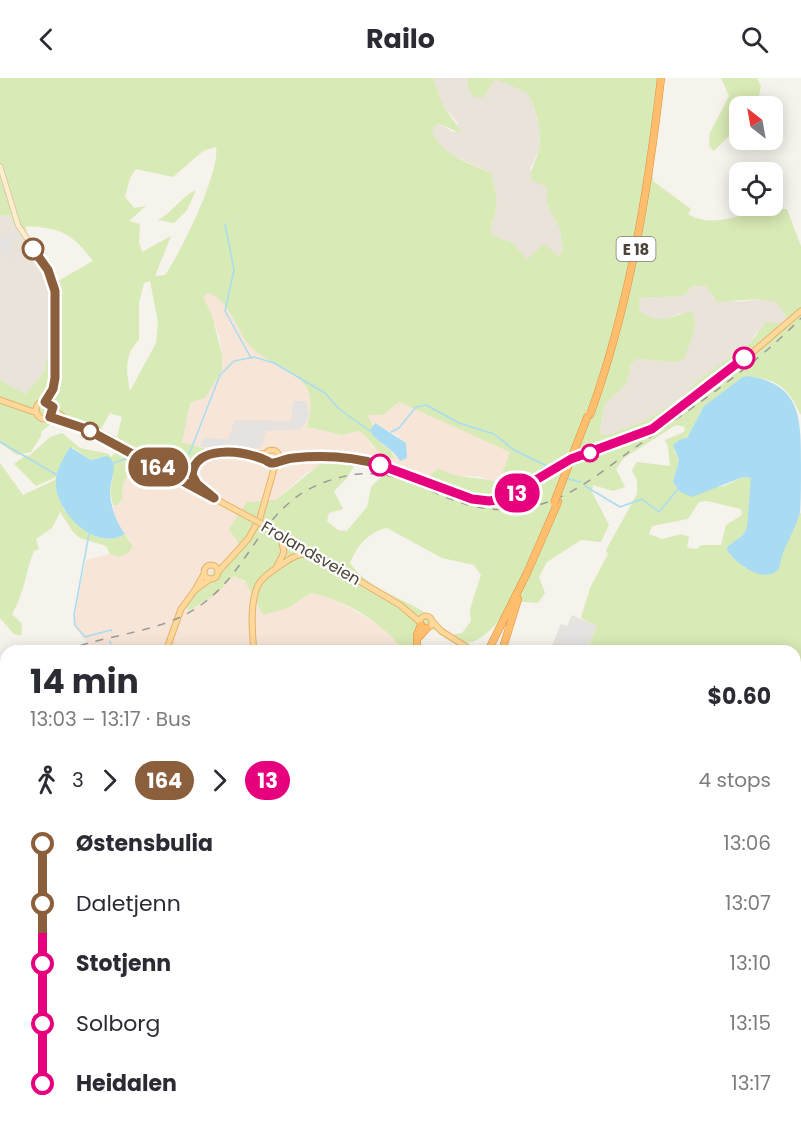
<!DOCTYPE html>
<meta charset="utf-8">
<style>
body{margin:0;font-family:Poppins,sans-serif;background:#f7f7f7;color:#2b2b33;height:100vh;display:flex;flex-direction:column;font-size:22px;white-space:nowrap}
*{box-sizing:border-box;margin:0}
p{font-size:20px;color:#7c7c81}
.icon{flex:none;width:33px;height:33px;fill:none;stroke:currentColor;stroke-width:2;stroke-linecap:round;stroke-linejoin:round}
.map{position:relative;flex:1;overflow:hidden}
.panel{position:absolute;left:0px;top:567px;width:801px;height:480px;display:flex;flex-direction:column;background:#fff;border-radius:18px 18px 0 0;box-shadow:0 3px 15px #0003}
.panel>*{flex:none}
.badge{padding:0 12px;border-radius:20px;font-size:21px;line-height:39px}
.needle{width:39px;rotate:329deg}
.buttons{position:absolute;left:729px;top:18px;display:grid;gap:12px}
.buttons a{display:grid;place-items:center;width:54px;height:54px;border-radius:12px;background:#fff;box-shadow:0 3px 15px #0003;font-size:30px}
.map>.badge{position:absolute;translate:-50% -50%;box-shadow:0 0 0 3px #fff}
.legs{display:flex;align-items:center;gap:9px;height:66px;padding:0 30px;font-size:20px}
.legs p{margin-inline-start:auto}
.overview{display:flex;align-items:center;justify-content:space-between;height:102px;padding:0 30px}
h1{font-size:33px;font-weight:700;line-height:45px}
ul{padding:0 30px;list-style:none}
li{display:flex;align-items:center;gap:21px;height:60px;font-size:22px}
li i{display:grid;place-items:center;width:9px;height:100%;margin:0 8px;background:currentColor}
li i::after{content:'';width:15px;height:15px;margin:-8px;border:4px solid;border-radius:50%;background:#fff}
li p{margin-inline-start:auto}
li:first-child i{background:linear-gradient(#0000 50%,currentColor 0)}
li:last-child i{background:linear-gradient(currentColor 50%,#0000 0)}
header{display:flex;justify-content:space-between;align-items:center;height:78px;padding:0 30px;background:#fff;font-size:27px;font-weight:700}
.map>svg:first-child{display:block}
</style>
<header><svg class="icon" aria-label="back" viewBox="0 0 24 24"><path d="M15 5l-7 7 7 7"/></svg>Railo<svg class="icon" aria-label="search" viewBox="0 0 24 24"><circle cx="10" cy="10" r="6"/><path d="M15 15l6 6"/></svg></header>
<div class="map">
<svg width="801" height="1047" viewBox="0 0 801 1047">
<rect width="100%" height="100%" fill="#f6f2ec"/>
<path fill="#eae3da" d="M433,0h34l1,11 16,8 11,-18 34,14 11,36 -1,21 -9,19 17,18v17l13,25 3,22 -3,5 -33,3 -15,-17 -20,-5 -2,-8 6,-19 -1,-21 -4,-16 -37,-17 -17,-12 -5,-13 5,-8 18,10 3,-10 -14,-16z
M11,137l42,64 1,56 -11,39 -18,20 -25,-14v-164z
M693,208h14l6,11 25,5 21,-3 17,3 12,17 -2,5 -30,9 -6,10 -54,39 -14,15 -35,23 -39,15 -9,-1 6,-30 22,-21 4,-19 6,-5 38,3 6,-49 -19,8 -11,-1 -11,-9 -1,-13 43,-2z"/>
<path fill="#f7e6d8" d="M209,215l11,5 35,52 38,22 12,14 7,14 -5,27 35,8 17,-4 6,4 8,13 21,10v-5l6,8 -1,-25 -25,-12 -9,-9h18l16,-13 112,49 -12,31 -22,-6 -25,1 -14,-9 -8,9 -33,-7 -11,2 -32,-6 -13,-5 -34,11 -31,28 -35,47 -56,55 5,9 25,-16 19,-19 54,32 23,-15 20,4 58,34 15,20h-339l23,-7 -15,-19 13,-65 28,-7 17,-12 -15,-19 -3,-17h5l5,-7 -1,-10 10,-26 45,9 27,-20 1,-3 -23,-5 8,-40 15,-5 8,-17 6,-6 3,-20 -3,-20 -16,-38z
M6,606v148l-6,4v-148z
M267,1041h132l-6,6h-128z
M426,1041h183v6h-183z"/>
<path fill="#d8eab5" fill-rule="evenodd" d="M0,0h433l11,29 19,27 -26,-11 -5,8c9,24 37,32 59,42 3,11 6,22 5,35 -1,11 -8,18 -4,28l20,6 15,17 17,-15 15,12 4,-5 -3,-22 -13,-25v-17l-16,-7c-1,-13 6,-20 8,-31 3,-20 -3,-38 -11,-56l-33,-14 -11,18 -9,1 -7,-9 -1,-11h195l-10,82 1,21 38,28 -3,5c18,11 38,6 58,0l-6,-6 -10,-1 3,-3 21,6 33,-1 14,37v169c-14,-28 -20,-34 -52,-39l-45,30 -17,32 -13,12 5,10 -6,22 7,10 44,-6 19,-9 9,1 -5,49 -4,8 -15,11 2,9 15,13 34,1 2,-18 20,-39v613h-59l-20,-5 -20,5h-93v-6h186v-468h-208l9,-25 -15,-8 9,-30 18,-34 -2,-4 31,-56v-14l-5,-10 5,-8 33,4 -2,-20 -3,-6 19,-8 1,-5 -9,-2 -52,33 -8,11 9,18 -12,4 -20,-6 -1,7 17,33 -8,17 -20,-2 -34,22 -8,15 6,16 -7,10 -25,-2c-8,13 -31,44 -47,41 -12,-3 -24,-9 -36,-13l-10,4 -4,18h-12c-22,-29 -58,-51 -93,-58l-23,15 -25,7 -18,-34 -11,-5 -19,19 -26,16 -4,-9 10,-14 46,-41 -12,-18 18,-27 29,-2 48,-39h17l13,5 -7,12 -13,13 9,18 -14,4 -2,8 11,9 9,1 20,-24 4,-20 15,-15 11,-2 32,7 9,-9c19,12 38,8 61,14l11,-30 -111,-50 -16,13h-17c10,8 6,20 16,29 5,5 10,5 12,14 -17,1 -22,-19 -35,-27l-17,4 -35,-8c3,-14 7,-26 -1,-40 -13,-20 -35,-22 -52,-37 -18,-17 -22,-48 -45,-57l-6,4 9,18 10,40v15l-17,28 -15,5 -8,40c9,0 16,5 23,5l-1,3 -27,20c-19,-3 -27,1 -45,-8l-10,25 1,10 -5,7h-5l-3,-14 3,-15 -12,-19 -10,3 -19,-13 -9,62c20,17 34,40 62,25l8,13 -5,6 -10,4 -8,-3 -4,-8 -26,-8 -7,-6 -13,-20 -8,16 -16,11 3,10 -5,2c-9,22 -9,41 -22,63l10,10 -1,12 -7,-2 -14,-16v-155l23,32 32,-15 1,-3 -20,9 -22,-22 12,-9 3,1 21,-19 12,-4 18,15 29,6 2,3 4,-4c-17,-15 -39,-29 -61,-32l-13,11v4l-10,16 -14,3 -17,-12v-63l25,14 18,-20 11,-39 -2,-56 -39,-56 -2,-8 -11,1zM216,69c5,23 -35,106 -51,128l-10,1 16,-40 -29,16 -3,-10 1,-18 -11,-3 17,-15 -12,2 -9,-11 5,-19 6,-9 37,8 30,-26zM26,148c35,2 46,7 67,35l-35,20 -31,-45zM150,203l8,41 -2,21 -26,48c-4,-19 -6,-37 9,-51v-37l5,-20zM693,208h13l11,16 42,-3 17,3 12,17 -2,5 -20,-2 -16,21 -54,39 -14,15 -35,23 -39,15 -9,-1 6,-30 22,-21 4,-19 6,-5 38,3 9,-3c5,-15 15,-32 9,-47 -23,2 -31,16 -53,-1l-1,-13 43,-2zM110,335l12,4 -5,20 -16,-8zM707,423l34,8 1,6 -16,10 -5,20h-20l-4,4 -10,-1 2,-11 -7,-3 -20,5 -13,-5 3,-8 36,-7 11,-17zM387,450l55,30 32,7 7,10 -11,34 1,12 -9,12 -10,2c-11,-9 -20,-18 -33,-26 -23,-13 -54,-23 -69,-46 7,-17 18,-31 37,-35z
M721,0h36l4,8 -4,20h-17l-1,20 -25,25 -5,-5 1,-13 19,-37z
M196,112l-9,20 -13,13 -16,-3c15,-8 23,-23 38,-30z
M6,754v249l-6,-3v-242z
M178,1041h89l-2,6h-83z
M399,1041h27v6h-33z"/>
<path fill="#e5e2e0" d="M16,154l3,5 -7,4 1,12 -2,2 5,4 -7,3 -9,-13v-11z
M293,323h14l2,16 -8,12 -35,2 -5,16 -6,2 -55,-2 3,-9 25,1 7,-19 56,1z
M572,537l25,11 -11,25 -36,-1 11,-26 6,2z"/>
<path fill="#a9dcf2" d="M749,298c52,9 52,41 52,90 0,14 0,34 -1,47 -6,20 -18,35 -21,56 -15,16 -43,-5 -52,-19l1,-4 15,-11 4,-8 4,-49 -8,-1 -51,20 -12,-5 -7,-10 6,-22 -6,-15 8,-6 6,-1 17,-32 39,-29z
M375,345l31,20 1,15 -7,3c-7,-13 -22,-17 -30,-30z
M70,369l21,13 16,-4c13,7 3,24 3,36 1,16 6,30 15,42 -29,18 -67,-20 -69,-48 -1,-15 7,-27 14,-39z
M0,1000l6,3v38h172l4,6h-182z"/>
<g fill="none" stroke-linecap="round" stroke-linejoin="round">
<path stroke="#a9dcf2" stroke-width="1.5" d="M225,146l9,46 -9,41 26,47
M391,354l8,-4 17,-21 10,-2 33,18 35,11 20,16 33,16
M0,364l57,33
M114,385l11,-4 23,12
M170,388l10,-2 10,-12 30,-77 14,-14 20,-4 20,6 51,30 14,16 31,22
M568,401l13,3
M585,408l35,21 22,-8 17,13 19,-23
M89,456l-15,81 1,10 10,12 26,-7 1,2
M110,563l1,3
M0,895l6,1"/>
<g stroke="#d6c09b" stroke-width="6">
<path id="secondary" d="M0,88l18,59 30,45 7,21 1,71 -4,43
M45,324l8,-13
M266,1047v-6
M467,1047l8,-6"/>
</g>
<g stroke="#e6b36a" stroke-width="7">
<path id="primary" d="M0,322l37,13
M36 332a9 9 0 1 1 18 0a9 9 0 1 1-18 0Z
M54,332l17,12 178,95
M265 379a7 7 0 1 1 14 0a7 7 0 1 1-14 0Z
M277,383c66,-18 135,14 195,38l17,2 21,-4 61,-38 81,-30 74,-54 75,-64
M195,386l-3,11 9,12
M175,397c11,0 17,-13 27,-18 18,-10 44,-3 64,-3
M273,452l127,75 20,17
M204 494a7 7 0 1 1 14 0a7 7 0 1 1-14 0Z
M277,488l7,-14 -4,-18
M218,494l30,-33 12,-21 16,-56
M204,496l-9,16 15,-11
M420 544a6 6 0 1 1 12 0a6 6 0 1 1-12 0Z
M433,544l8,9 32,20
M166,573l15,-42 14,-19
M254,573c-2,-19 -5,-53 6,-69 6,-8 14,-12 22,-18 10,-6 17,-13 29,-8"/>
</g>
<g stroke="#e0913c" stroke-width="8">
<path id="highway" d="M590,337c39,-108 58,-223 71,-337
M418,560l9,-10
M417,573v-16l4,-10
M488,573l39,-78 31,-71
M502,573l16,-52
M297,1047l1,-6"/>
</g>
<use href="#secondary" stroke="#ffedcd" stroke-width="4.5"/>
<use href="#primary" stroke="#ffd89c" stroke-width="5"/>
<use href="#highway" stroke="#ffbe6e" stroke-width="7"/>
<path stroke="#9a9a9a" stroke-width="1.5" stroke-dasharray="8 8" stroke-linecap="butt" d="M65,573c47,-19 99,-17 140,-49 48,-37 58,-98 120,-120 75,-27 101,20 166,27 21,2 43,-1 62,-9 29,-11 55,-33 80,-51 56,-39 121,-82 168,-131
M0,609l6,-4"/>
<g stroke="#e6b36a" stroke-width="7" stroke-linecap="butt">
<path id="primary-bridge" d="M249,439l24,13"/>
</g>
<g stroke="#e0913c" stroke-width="8" stroke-linecap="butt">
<path id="highway-bridge" d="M554,425l34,-88"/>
</g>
<use href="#primary-bridge" stroke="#ffd89c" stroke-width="5"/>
<use href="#highway-bridge" stroke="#ffbe6e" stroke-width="7"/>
</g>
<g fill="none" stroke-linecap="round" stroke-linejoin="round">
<g stroke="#fff" stroke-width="14">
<path id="line-1" d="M33,171l15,21 7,21v87l-2,11 -8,13 8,5 -3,10 36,12 128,69 -17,-14 -5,-9c3,-31 50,-24 71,-16 1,0 7,4 8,4 5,1 15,-5 22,-5 30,-3 58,-2 87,7"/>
</g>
<g stroke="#fff" stroke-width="14">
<path id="line-2" d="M380,387l92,34 17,2 15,-2 67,-40 81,-30 92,-71"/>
</g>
<use href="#line-1" stroke="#8b5e3c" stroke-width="9"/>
<use href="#line-2" stroke="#e6007e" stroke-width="9"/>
</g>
<g fill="#fff" stroke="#8b5e3c" stroke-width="3">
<circle cx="33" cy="171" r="10"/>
<circle cx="90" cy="353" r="8"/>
</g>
<g fill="#fff" stroke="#e6007e" stroke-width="3">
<circle cx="744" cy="280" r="10"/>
<circle cx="590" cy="375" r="8"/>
<circle cx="380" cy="387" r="10"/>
</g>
<g text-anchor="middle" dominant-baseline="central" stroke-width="4.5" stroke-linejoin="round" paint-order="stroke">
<rect fill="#fff" stroke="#817b74" stroke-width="1.5" x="616.5" y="159" width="39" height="24" rx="4.5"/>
<g font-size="15" font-weight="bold" fill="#4b4239">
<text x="636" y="171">E 18</text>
</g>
<g font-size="16" fill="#4b4239" stroke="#fff">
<text transform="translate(311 475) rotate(30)">Frolandsveien</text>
</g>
</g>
</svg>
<div class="buttons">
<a><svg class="needle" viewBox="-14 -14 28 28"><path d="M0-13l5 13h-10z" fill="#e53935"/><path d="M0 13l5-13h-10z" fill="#7c7c81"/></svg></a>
<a><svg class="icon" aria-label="locate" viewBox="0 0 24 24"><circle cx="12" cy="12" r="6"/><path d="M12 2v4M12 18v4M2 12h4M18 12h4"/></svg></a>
</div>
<b class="badge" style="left:158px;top:389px;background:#8b5e3c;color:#fff">164</b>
<b class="badge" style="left:517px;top:415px;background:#e6007e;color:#fff">13</b>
<section class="panel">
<div class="overview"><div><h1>14 min</h1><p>13:03 – 13:17 · Bus</p></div><b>$0.60</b></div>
<div class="legs"><svg class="icon" aria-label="walk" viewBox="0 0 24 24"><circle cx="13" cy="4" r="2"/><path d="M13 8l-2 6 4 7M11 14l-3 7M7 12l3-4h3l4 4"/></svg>3<svg class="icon" aria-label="forward" viewBox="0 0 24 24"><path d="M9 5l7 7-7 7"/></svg><b class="badge" style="background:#8b5e3c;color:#fff">164</b><svg class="icon" aria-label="forward" viewBox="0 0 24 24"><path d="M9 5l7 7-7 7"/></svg><b class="badge" style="background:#e6007e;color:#fff">13</b><p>4 stops</p></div>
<ul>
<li><i style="color:#8b5e3c"></i><b>Østensbulia</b><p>13:06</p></li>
<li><i style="color:#8b5e3c"></i><span>Daletjenn</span><p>13:07</p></li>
<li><i style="color:#e6007e"></i><b>Stotjenn</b><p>13:10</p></li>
<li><i style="color:#e6007e"></i><span>Solborg</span><p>13:15</p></li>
<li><i style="color:#e6007e"></i><b>Heidalen</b><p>13:17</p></li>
</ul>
</section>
</div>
